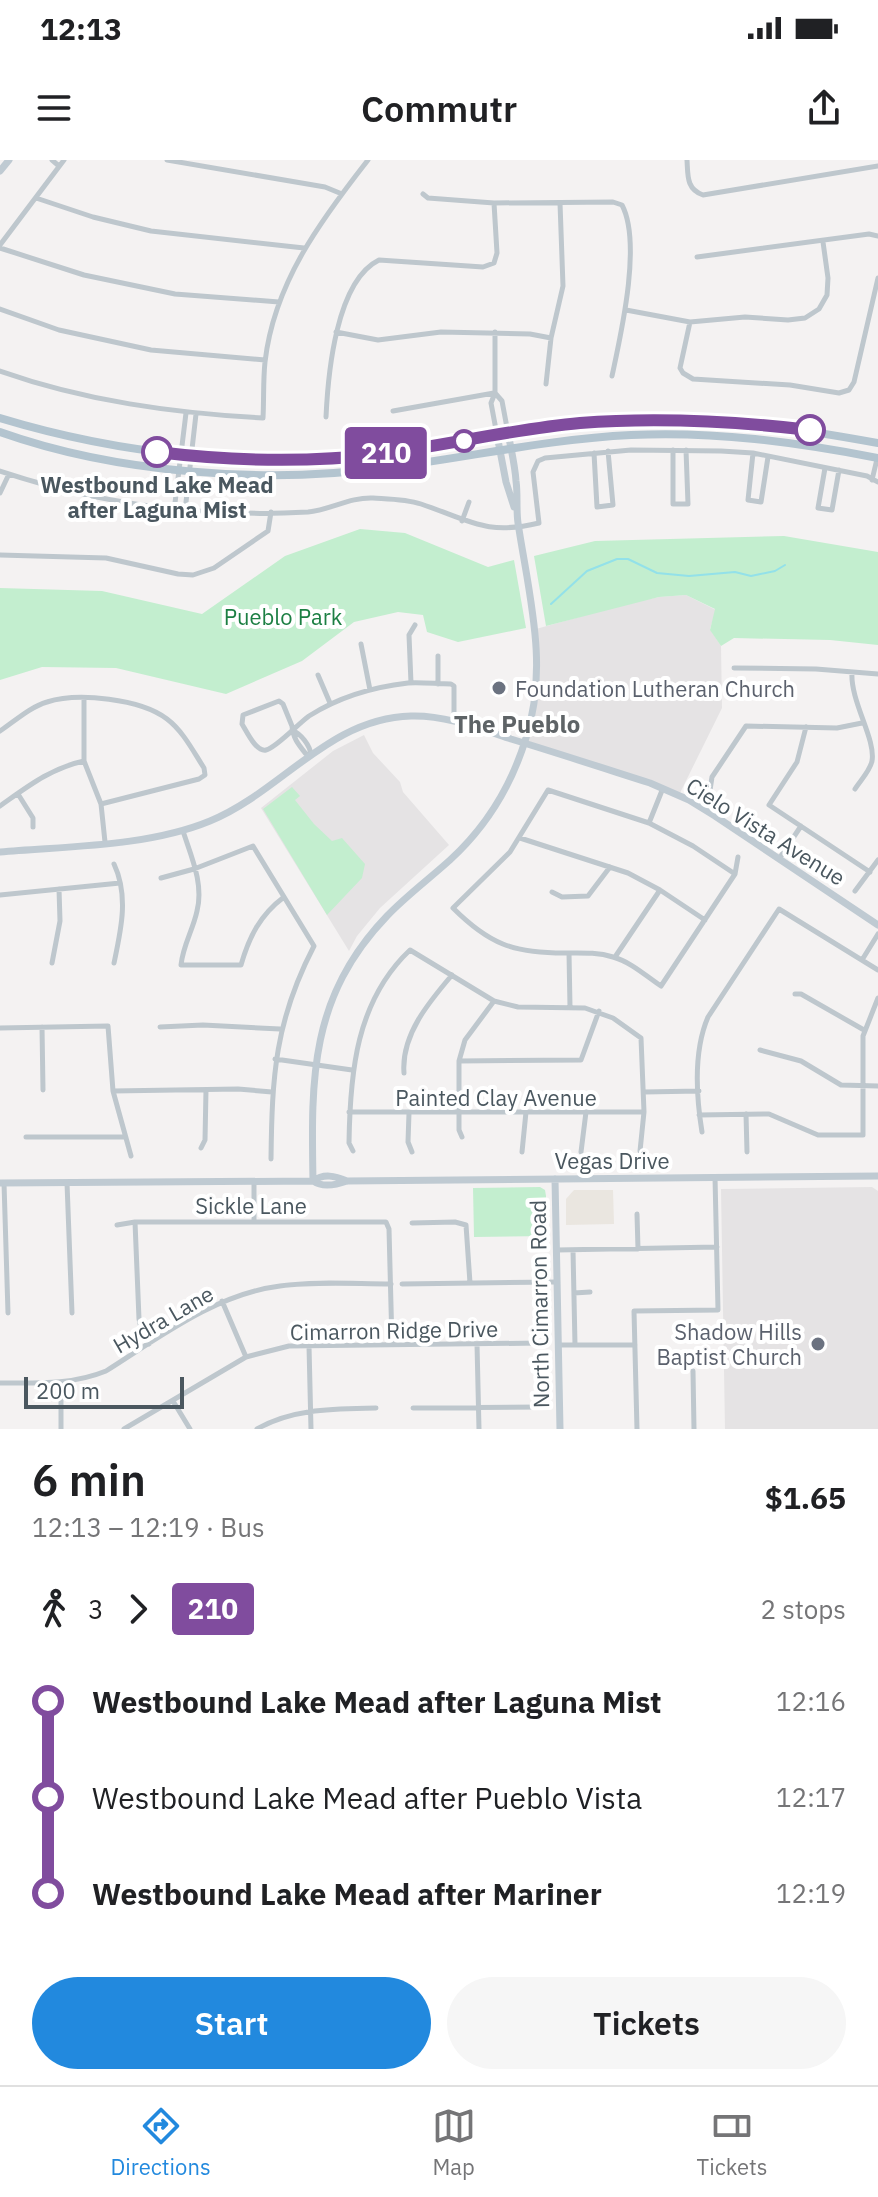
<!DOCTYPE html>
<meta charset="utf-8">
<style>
body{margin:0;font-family:"IBM Plex Sans",sans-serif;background:#f6f6f6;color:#202124;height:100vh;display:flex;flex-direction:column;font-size:30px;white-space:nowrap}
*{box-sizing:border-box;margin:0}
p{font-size:26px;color:#757577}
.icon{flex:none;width:44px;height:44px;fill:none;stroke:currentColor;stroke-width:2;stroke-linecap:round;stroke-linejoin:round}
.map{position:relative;height:1269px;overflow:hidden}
.drawer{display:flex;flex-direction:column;background:#fff;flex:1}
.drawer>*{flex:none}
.badge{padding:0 16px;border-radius:6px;font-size:28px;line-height:52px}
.scale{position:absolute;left:24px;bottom:20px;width:160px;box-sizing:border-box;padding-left:8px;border:4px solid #4a575f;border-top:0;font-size:22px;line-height:28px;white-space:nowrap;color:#4a575f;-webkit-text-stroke:6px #fff;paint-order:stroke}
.map>.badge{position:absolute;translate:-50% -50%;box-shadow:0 0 0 4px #fff}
.legs{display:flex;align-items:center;gap:12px;height:88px;padding:0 32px;font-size:26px}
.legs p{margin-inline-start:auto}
.headline{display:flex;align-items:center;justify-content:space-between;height:136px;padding:0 32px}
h1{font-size:44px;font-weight:600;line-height:60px}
.cta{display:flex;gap:16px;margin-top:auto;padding:16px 32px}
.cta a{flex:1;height:92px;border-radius:48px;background:#2289de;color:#fff;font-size:32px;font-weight:600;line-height:92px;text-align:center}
.cta a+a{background:#f6f6f6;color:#202124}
ul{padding:0 32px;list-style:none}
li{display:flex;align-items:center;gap:28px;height:96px;font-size:30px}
li i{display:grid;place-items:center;width:12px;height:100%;margin:0 10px;background:currentColor}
li i::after{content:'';width:20px;height:20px;margin:-10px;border:6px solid;border-radius:50%;background:#fff}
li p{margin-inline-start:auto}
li:first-child i{background:linear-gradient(#0000 50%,currentColor 0)}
li:last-child i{background:linear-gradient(currentColor 50%,#0000 0)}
.status{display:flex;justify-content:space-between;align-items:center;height:56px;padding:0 40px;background:#fff;direction:ltr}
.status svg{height:22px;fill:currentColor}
header{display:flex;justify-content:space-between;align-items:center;height:104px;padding:0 32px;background:#fff;font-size:36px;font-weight:600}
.menu{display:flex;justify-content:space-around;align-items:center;height:112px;border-top:2px solid #e0e0e0;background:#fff;font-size:22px;color:#757577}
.menu a{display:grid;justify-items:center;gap:4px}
.menu .on{color:#2289de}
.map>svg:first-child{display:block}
</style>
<div class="status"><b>12:13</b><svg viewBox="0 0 49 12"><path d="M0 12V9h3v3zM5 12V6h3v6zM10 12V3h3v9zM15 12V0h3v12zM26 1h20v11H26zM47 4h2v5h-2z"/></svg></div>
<header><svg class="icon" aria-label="menu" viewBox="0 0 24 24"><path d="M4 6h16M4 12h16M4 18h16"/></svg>Commutr<svg class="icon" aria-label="share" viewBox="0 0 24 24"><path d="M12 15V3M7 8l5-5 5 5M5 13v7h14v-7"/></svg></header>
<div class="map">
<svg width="878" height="1269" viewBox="0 0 878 1269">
<rect width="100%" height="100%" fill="#f4f2f2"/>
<path fill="#eae6e0" d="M574,1030h39l1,34 -48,1v-26z"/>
<path fill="#e5e3e4" d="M686,435l30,15 -6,19 11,17 1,62 -43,87 -154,-52 8,-32 3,-82 90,-25 33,-7z
M364,575l9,18 27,29 3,10 46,53 -69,63 -23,28 -8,15 -88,-143 72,-57z
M872,1027l6,4v238h-153l-4,-240z"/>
<path fill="#c3eecf" d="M360,369l45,4 83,34 26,-7 12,68 -68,14 -31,-10 -4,-17 -25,-3 -44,10 -52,39 -76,33 -110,-26 -74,-1 -42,13v-92l102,3 100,23 83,-58z
M784,376l94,16v93l-48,-5 -96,-2 -13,8 -11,-16 5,-21 -29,-14 -27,2 -113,29 -12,-70 61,-15z
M292,627l8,9 -5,4 19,24 18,17 10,-3 23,26 -3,14 -35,37 -64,-106z
M540,1027l5,3 1,6 1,40 -73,1 -1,-49z"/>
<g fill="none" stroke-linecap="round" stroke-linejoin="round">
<path stroke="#93e1e9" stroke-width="2" d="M551,444l36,-33 30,-12h11l29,14 32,3 46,-4 16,4 24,-5 10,-6"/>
<path stroke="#bec7cd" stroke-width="5" d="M52,0l7,6
M167,0l158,27 17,7
M687,0c1,15 -1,29 16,35l175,-29
M423,34l5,4 66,5 119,-1 9,3c20,38 -1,129 -10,171
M36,38l57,19 58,14 153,17
M0,85l64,-85
M0,88l84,27 91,19 104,8
M697,97l172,-23 9,2
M0,149l59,21 92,20 114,10
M626,150l64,12 55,-5 43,3 17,-2 14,-9 8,-14 1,-17 -5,-36
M690,162l-10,46 3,5 10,6 97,6 49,8 10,-3 5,-8 24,-104
M336,172l42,8 63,-8 89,2 21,4
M495,172v61l-4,10 6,32
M0,211c85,30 173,42 263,47 1,-18 0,-37 2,-56 9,-79 56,-142 103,-202
M546,224l5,-46 12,-52 -3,-83
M495,233l7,8 6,32
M393,251l101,-18
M326,257c2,-43 10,-136 53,-157l104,7 11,-4 3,-10 -3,-50
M673,290v54h15l-2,-54
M594,293l3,54 16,-2 -5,-54
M753,293l-5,47 13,2 7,-45
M825,308l-7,40 14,2 7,-40
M0,311c99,33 203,47 308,41 22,-2 42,-15 65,-14 16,1 33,1 48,6 48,16 65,32 118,19l-6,-51 5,-11 7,-3 86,-8 90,1 32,2 114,23 11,6
M872,320l5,-21
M0,333l9,-19
M174,351l12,-98
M185,351l11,-97
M462,361l7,-19
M0,395l106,3 72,16 15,1 21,-7 54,-37 3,-19
M361,484l9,46
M734,508l82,1 62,5
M852,512c-2,29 24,67 20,89 -2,10 -12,20 -17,28
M318,515l12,28
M411,523l-2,-48 6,-10
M438,524v-28
M84,539v62l17,43 4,38
M806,567l-9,35 -28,43 101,67
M292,570c9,4 18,15 19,25
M0,571c15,-10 30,-24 47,-29 31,-10 94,-3 120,17 16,12 26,32 37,49l1,7 -6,4 -98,25
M311,595l-5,-1c-8,-10 -13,-16 -14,-28l-9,-22 -4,-3 -36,14 -1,9c5,8 14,28 24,26 10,-2 33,-27 43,-34 30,-19 64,-29 99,-33 14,-1 29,1 43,1l3,2v35
M710,630l2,-13 34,-51 91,2 25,-5
M18,634l15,24v9
M0,646c27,-19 51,-38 84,-45
M649,663l14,-35
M183,671c8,25 21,53 14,80 -4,19 -14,34 -16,54h60c8,-28 19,-50 43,-68
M520,678l108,35 32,17 45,30
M779,699l22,-33
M114,704c15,32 7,66 0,99
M735,714l-42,-28 -44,-23 -101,-33 -38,62 -57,56c36,36 60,45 111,45 17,0 33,-1 49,4 18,5 33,19 48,29l74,-112 3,-17
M161,718l33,-9 59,-23 61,100c-39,75 -42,130 -43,213
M855,731l23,-31
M552,732l10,5 26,-1 22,-29
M0,735l120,-12
M569,793l1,54
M615,797l45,-67
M862,800l16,-26
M52,803l8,-42 -1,-32
M795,834h6l63,36
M42,867l1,63
M160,867l43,-2 77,4
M0,868l108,-2 5,65 18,65
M760,890l41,11 40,24 37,1
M275,899l77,11
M459,901l122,-1 18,-49
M404,913c-3,-38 25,-71 48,-98
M113,931l125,-2 34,3
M644,932l55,-1
M349,952h295
M409,953l-1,29 4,10
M746,954l1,38
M699,955l70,-1 49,21h45v-99l15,-38
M702,972c-6,-37 -9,-80 6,-115l71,-108 99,61
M26,977h98
M462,977l-3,-7v-69l6,-21 29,-39
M201,988l4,-8 1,-50
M353,991l-4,-8c1,-70 7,-142 61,-193l84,51 24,6 67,1 28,10 28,20 3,74 -4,39
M522,992l4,-40
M581,992l5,-40
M254,1021v40
M4,1023l4,130
M67,1023l5,130
M637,1054l1,35
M135,1062l4,97 3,14 7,11
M412,1063l43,-1 11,3 4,58
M117,1065l18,-3h251l3,7 3,115
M557,1090l160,-3
M573,1090l2,95
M402,1124l154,-2
M574,1133l16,-1
M222,1141l24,56
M477,1184l2,85
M559,1185h76
M309,1186l2,83
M693,1211l1,58
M0,1223c37,0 72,2 106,-12 54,-34 110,-77 174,-85 36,-5 75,-2 111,-2
M61,1223v46
M173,1241l17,28
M413,1248l128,-1
M124,1269l122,-72 43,-11 251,-3
M257,1269c36,-21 79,-20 119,-21
M637,1269l-3,-118 84,-1 -3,-133"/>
<path stroke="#bfcad2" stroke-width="7" d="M0,11l9,-11
M497,275l9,47 8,25
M0,692c67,-6 147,-5 210,-31 71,-29 119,-103 201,-105 34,-1 67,12 100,23 46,14 92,29 139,44l39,17 26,16 163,109
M555,1019l5,250
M313,1021c-2,-103 -3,-185 74,-265 19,-20 42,-37 63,-56 36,-33 62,-76 76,-122 23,-72 3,-142 -8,-215 -2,-14 0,-28 -2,-42 -1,-16 -5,-32 -8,-48
M313,1021c11,-8 22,-5 34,0
M0,1023l313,-2c10,7 23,4 34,0l531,-5"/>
<path stroke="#b3c4cf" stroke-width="8" d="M0,258c122,37 252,50 378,36 85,-9 167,-30 253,-34 83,-4 165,8 247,23
M0,272c115,41 264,52 384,36 83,-10 163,-29 247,-33 83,-4 165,7 247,23"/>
</g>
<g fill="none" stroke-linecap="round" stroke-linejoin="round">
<g stroke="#fff" stroke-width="18">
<path id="line-1" d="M157,292c74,9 150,11 224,2 67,-9 132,-25 199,-31 77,-6 153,-2 230,7"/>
</g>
<use href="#line-1" stroke="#804c9e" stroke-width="12"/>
</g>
<g fill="#fff" stroke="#804c9e" stroke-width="4">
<circle cx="810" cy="270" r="14"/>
<circle cx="464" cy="281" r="10"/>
<circle cx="157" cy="292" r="14"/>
</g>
<g fill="#6b7280" stroke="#fff" stroke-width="3">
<circle cx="499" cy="528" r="8"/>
<circle cx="818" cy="1184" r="8"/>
</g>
<g text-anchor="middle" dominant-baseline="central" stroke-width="8" stroke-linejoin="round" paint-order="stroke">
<g font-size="22" font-weight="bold" fill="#4a575f" stroke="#fff">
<text x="157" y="324">Westbound Lake Mead<tspan x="157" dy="25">after Laguna Mist</tspan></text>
</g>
<g font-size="22" fill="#1c7f43" stroke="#fff">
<text x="283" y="456">Pueblo Park</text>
</g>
<g font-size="22" fill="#5b616d" stroke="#fff" text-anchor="start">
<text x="515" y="528">Foundation Lutheran Church</text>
<text x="802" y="1171" text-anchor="end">Shadow Hills<tspan x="802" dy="25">Baptist Church</tspan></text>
</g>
<g font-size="22" fill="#4a575f" stroke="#fff">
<text transform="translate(766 671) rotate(32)">Cielo Vista Avenue</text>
<text x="496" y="937">Painted Clay Avenue</text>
<text x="612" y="1000">Vegas Drive</text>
<text x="251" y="1045">Sickle Lane</text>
<text transform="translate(539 1144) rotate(-91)">North Cimarron Road</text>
<text transform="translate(163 1159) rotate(-30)">Hydra Lane</text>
<text transform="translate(394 1170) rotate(-1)">Cimarron Ridge Drive</text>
</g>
<g font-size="24" font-weight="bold" fill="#5e6366" stroke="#fff">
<text x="517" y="564">The Pueblo</text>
</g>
</g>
</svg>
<div class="scale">200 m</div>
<b class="badge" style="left:386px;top:293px;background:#804c9e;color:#fff">210</b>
</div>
<section class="drawer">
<div class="headline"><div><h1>6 min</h1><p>12:13 – 12:19 · Bus</p></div><b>$1.65</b></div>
<div class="legs"><svg class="icon" aria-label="walk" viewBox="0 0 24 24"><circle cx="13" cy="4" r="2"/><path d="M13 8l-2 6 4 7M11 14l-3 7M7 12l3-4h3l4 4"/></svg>3<svg class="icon" aria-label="forward" viewBox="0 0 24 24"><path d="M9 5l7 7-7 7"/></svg><b class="badge" style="background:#804c9e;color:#fff">210</b><p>2 stops</p></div>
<ul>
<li><i style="color:#804c9e"></i><b>Westbound Lake Mead after Laguna Mist</b><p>12:16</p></li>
<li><i style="color:#804c9e"></i><span>Westbound Lake Mead after Pueblo Vista</span><p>12:17</p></li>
<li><i style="color:#804c9e"></i><b>Westbound Lake Mead after Mariner</b><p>12:19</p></li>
</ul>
<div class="cta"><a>Start</a><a>Tickets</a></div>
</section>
<nav class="menu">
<a class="on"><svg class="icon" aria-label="directions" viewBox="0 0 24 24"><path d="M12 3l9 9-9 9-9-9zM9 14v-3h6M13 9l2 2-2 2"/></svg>Directions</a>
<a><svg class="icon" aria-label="map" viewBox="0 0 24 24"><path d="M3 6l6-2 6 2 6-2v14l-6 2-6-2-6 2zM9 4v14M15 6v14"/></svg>Map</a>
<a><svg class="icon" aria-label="tickets" viewBox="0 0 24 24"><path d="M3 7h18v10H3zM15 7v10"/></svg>Tickets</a>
</nav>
